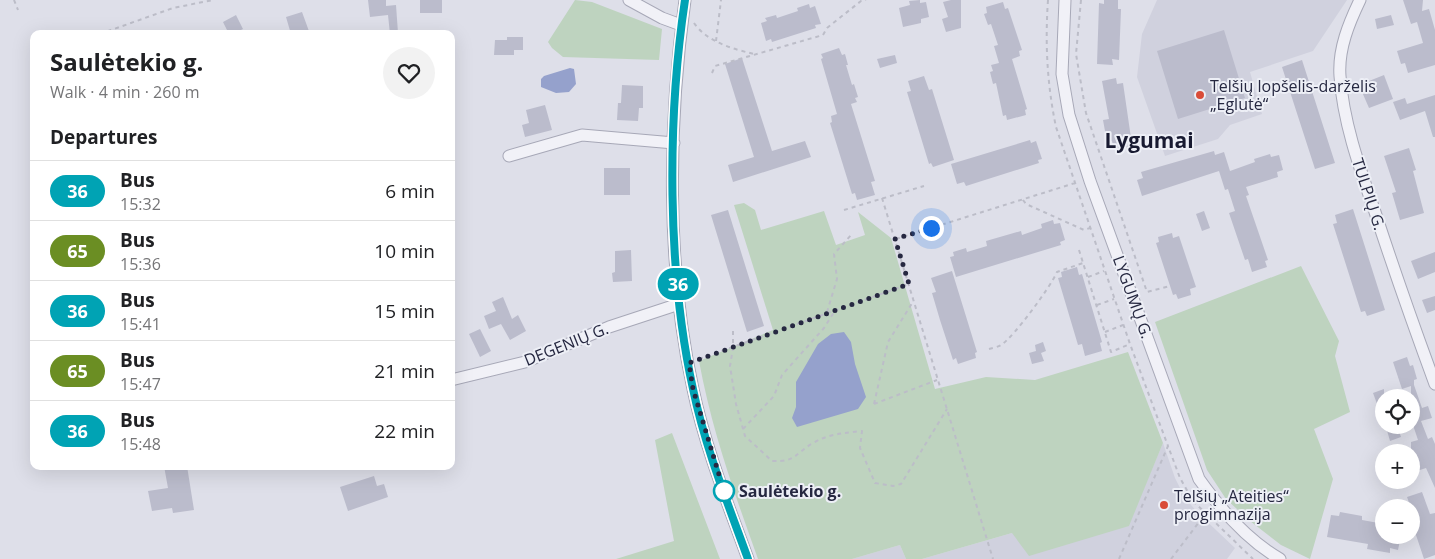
<!DOCTYPE html>
<meta charset="utf-8">
<style>
body{margin:0;font-family:"Open Sans",sans-serif;background:#f2f2f2;color:#202124;height:100vh;display:flex;flex-direction:column;font-size:19px;white-space:nowrap}
*{box-sizing:border-box;margin:0}
p{font-size:16px;color:#757577}
.icon{flex:none;width:28px;height:28px;fill:none;stroke:currentColor;stroke-width:2;stroke-linecap:round;stroke-linejoin:round}
.map{position:relative;flex:1;overflow:hidden}
.details{position:absolute;left:30px;top:30px;width:425px;height:440px;display:flex;flex-direction:column;background:#fff;border-radius:10px;box-shadow:0 5px 20px #0002}
.details>*{flex:none}
.badge{padding:0 10px;border-radius:16px;font-size:18px;line-height:32px}
.tools{position:absolute;left:1375px;top:389px;display:grid;gap:10px}
.tools a{display:grid;place-items:center;width:45px;height:45px;border-radius:50%;background:#fff;box-shadow:0 5px 20px #0002;font-size:25px}
.you{position:absolute;width:25px;height:25px;margin:-12px;border:4px solid #fff;border-radius:50%;background:#1a73e8;box-shadow:0 0 0 8px #1a73e833}
.map>.badge{position:absolute;translate:-50% -50%;box-shadow:0 0 0 2px #fff}
h2{padding:0 20px;font-size:19px;line-height:45px}
.round{display:grid;place-items:center;flex:none;width:52px;height:52px;border-radius:26px;background:#f2f2f2}
.headline{display:flex;align-items:center;justify-content:space-between;height:85px;padding:0 20px}
h1{font-size:24px;font-weight:700;line-height:38px}
ul{padding:0;list-style:none}
li{display:flex;align-items:center;gap:15px;height:60px;padding:0 20px;border-top:1px solid #e0e0e0}
li div{flex:1}
li b{display:block;font-size:19px}
li em{font-style:normal}
li .badge{min-width:55px;font-weight:700;text-align:center}
.map>svg:first-child{display:block}
</style>
<div class="map">
<svg width="1435" height="559" viewBox="0 0 1435 559">
<rect width="100%" height="100%" fill="#dedfe9"/>
<path fill="#d0d1de" d="M1157,0h190l-34,51 -63,21 12,42 -32,11 -12,14 -53,17 -28,-79 5,-43z
M1163,443l12,35 10,20 13,15 37,35 -8,11h-305l90,-26 116,-7z
M900,545l6,14h-54z"/>
<path fill="#bed3bf" d="M575,0l17,2 70,27 -3,31 -96,-3 -11,-9 -4,-6z
M744,203l11,7 6,20 63,-19 12,34 29,-10 -7,-23 33,26 44,151 51,-12 49,3 93,-28 35,91 -34,83 -100,30 -17,-23 -90,26h-16l-6,-14 -48,14h-94c-24,-67 -46,-128 -59,-198l74,-31 -39,-125z
M1301,266l38,75 -4,15 15,56 -36,17 19,50 -23,80 -29,-14 -31,-24 -24,-22 -19,-29 -52,-148z
M672,433l48,126h-104l58,-18 -19,-101z"/>
<path fill="#95a1cc" d="M570,68l4,1 2,15 -7,8 -13,1 -15,-6v-8l3,-3z
M844,332l7,10 4,22 11,33 -8,12 -61,18 -5,-9 4,-11v-25l22,-38 13,-10z"/>
<path fill="#bbbccc" d="M368,0h18v6l10,-1 2,28 -8,1 -2,-19 -18,2z
M420,0h22v13h-22z
M920,0v3l6,-1 3,15 -8,2v4l-18,4 -4,-19 11,-3 -1,-4z
M951,0h10v28l-15,4 -4,-13 6,-2 -5,-15z
M1104,0h14v9h3l-2,51 -7,-1 1,6 -16,-1 2,-61 5,1z
M1403,0h20l-1,11 7,-2 6,21v35l-27,8 -3,-10 -4,1 -4,-13 26,-8 -6,-21 -6,2z
M1003,2l2,7 3,-1 14,42 -3,1 1,5 -8,3 15,50 -2,1 1,5 -19,5 -1,-5 -3,1 -7,-33 -3,1 -3,-12 3,-1 -2,-6 8,-2 -5,-17 4,-1 -7,-21 -3,1 -4,-11 3,-1 -1,-6z
M809,4l1,4 5,-2 6,18 -6,1 1,3 -44,14 -1,-3 -5,2 -5,-18 6,-2 -2,-3 11,-3 1,3 21,-7 -1,-3z
M302,12l8,22h-19l-5,-17z
M236,15l7,14 -2,1 2,4h-14l-6,-12z
M1391,15l3,10 -17,4 -2,-10z
M1224,30l21,68 -67,21 -21,-68z
M507,37h16v13h-9v5h-20l1,-15h12z
M839,48l3,7 3,-1 3,11h-2l6,20 2,-1 4,13 -3,1 2,4 -6,2 24,77 -4,1 4,13 -18,5 -2,-7 -3,1 -22,-71 2,-1 -1,-6 6,-2 -16,-55 2,-1 -2,-4z
M895,55l2,8 -17,5 -3,-9z
M742,58l30,93 33,-10 6,16 -78,25 -5,-17 26,-8 -29,-93z
M1302,60l33,103 -20,6 -33,-102z
M1384,75l9,24 -24,9 -10,-23z
M924,76l5,14 3,-1 22,71 -21,7 -2,-4 -2,1 -22,-72 4,-1 -3,-10z
M1116,78l1,6 6,-1 8,55 -5,1 2,8 -14,2 -2,-8 -5,1 -4,-22 6,-1 -7,-38z
M622,85l21,1v22h-4l-1,13 -21,-1 1,-17h3z
M1435,95v42h-2l-8,-26 -25,9 -7,-18 12,-4 2,6z
M545,105l7,25 -27,7 -3,-12 7,-2 -3,-13z
M1030,140l1,3 5,-2 6,18 -4,1 1,3 -73,23 -2,-4 -7,2 -6,-20z
M1409,148l7,22 -3,1 11,42 -24,7 -8,-27 4,-1 -12,-36z
M1214,151l1,4 9,-3 6,19 25,-9 -1,-3 16,-5 1,3 8,-2 4,15 -6,2 1,5 -32,10 3,8 -3,1 22,64 -3,1 2,6 -15,5 -4,-13 -3,1 -16,-47 6,-2 -7,-22 -3,1 -6,-19 -77,25 -5,-16 6,-2 -2,-6z
M604,168h26v27h-26z
M1353,209l32,101 -18,6 -2,-5 -4,1 -28,-88 4,-1 -2,-8z
M728,210l36,116 -17,6 -36,-117z
M1204,211l6,17 -8,3 -6,-17z
M1053,220l1,4 6,-1 5,17 -5,2 1,3 -105,32 -6,-20 4,-1 -1,-4 13,-4 1,4 20,-6 -1,-5 35,-10 1,4 20,-7 -1,-4z
M1172,233l1,5 6,-2 17,51 -6,2 1,6 -13,4 -2,-5 -3,1 -17,-52 3,-1 -1,-5z
M631,250l1,31 -19,1 -1,-9 3,-1v-21z
M1435,252v20l-17,7 -7,-18z
M1077,267l2,8 3,-1 20,68 -2,1 2,8 -17,5 -3,-12 -4,1 -20,-67 4,-1 -1,-5z
M952,271l25,81 -2,1 1,5 -18,6 -2,-6 -3,2 -13,-40 -8,-27 4,-1 -5,-14z
M1435,296v14l-8,3 -5,-13z
M503,297l9,22 6,-4 8,16 -16,9 -9,-16 -12,5 -5,-13 12,-5 -4,-9z
M480,329l11,22 -11,6 -11,-23z
M1043,342l3,9 -5,2 3,8 -12,3 -3,-11 7,-2 -1,-6z
M1407,357l3,9 3,-1 4,14 -3,1v5l8,23 6,-2 4,12 -11,3 7,18 4,-2 3,7v44l-9,-20 -15,5v-31l7,-2 -7,-21v-33l-9,3 -9,-27z
M1384,389v30l-1,1 -10,-27z
M1397,425l4,12 -11,4 -4,-14z
M164,466h23l7,44 -21,3 -1,-5 -20,3 -4,-20 20,-3z
M374,476l3,10 7,-2 4,13 -40,14 -8,-24z
M1422,492l8,22 5,-1v42l-11,4 -10,-30 -3,1v-22l-4,-11z
M1340,512l22,4v4l22,4v11h17l-3,15 -8,-2v5l-23,-4 1,-5 -41,-7 4,-22 8,1z"/>
<g fill="none" stroke-linecap="round" stroke-linejoin="round">
<g stroke="#a7a8b7" stroke-width="13">
<path id="minor" d="M629,0l33,18 19,7
M685,0c-17,123 -19,267 8,389 12,58 35,115 55,170
M1065,0l-3,74 7,41 21,66 109,298c22,31 48,61 81,80
M1360,0c-11,23 -22,49 -20,76 3,46 20,93 35,136 19,58 39,115 60,172
M509,156l73,-21 92,8
M451,380l74,-18 84,-35 70,-23"/>
</g>
<path stroke="#bcbdc8" stroke-width="2" stroke-dasharray="4 4" stroke-linecap="butt" d="M14,0l4,10
M1048,0c-3,43 -1,84 8,127l74,217 38,102
M1081,0l-5,54 10,59 61,179 23,-6
M694,23c13,19 39,26 60,31
M100,34l73,-26 40,-8
M716,41l5,-41
M712,73l3,-7 108,-31 4,-7 34,-27 5,-1
M882,198l111,361
M1023,200l3,4 58,26 6,-2
M844,210l80,-24
M896,239l179,-56
M1079,250l32,102 19,-8
M1088,277l16,-6
M1097,305l17,-6
M827,312l10,-33 -3,-25 18,-20
M733,331v17l-3,18 6,38 9,32 27,25c25,1 22,-7 41,-18 15,-9 31,-10 49,-12l-2,17 15,35 18,3 8,-2 46,-75
M1105,332l18,-7
M989,349c4,-1 9,-2 12,-4 13,-8 50,-59 56,-73l26,-9
M699,359l210,-75
M874,404l14,-62 26,-42
M874,404l63,-24
M743,429l31,-33 8,-21 42,-47 12,-19
M1119,559l49,-113 12,32 13,23 60,58
M1171,559l38,-50"/>
<use href="#minor" stroke="#f1f1f7" stroke-width="11"/>
</g>
<g fill="none" stroke-linecap="round" stroke-linejoin="round">
<g stroke="#fff" stroke-width="11">
<path id="line" d="M685,0c-18,120 -18,271 8,389 12,58 35,115 55,170"/>
</g>
<use href="#line" stroke="#00a3b4" stroke-width="8"/>
<path stroke="#262841" stroke-width="5" stroke-dasharray="0 9" d="M724,491l-31,-102 -4,-26 220,-79 -14,-45 36,-11"/>
</g>
<g fill="#d94c38" stroke="#edeff6" stroke-width="2">
<circle cx="1200" cy="95" r="5"/>
<circle cx="1164" cy="505" r="5"/>
</g>
<circle fill="#fff" stroke="#00a3b4" stroke-width="2.5" cx="724" cy="491" r="10"/>
<g text-anchor="middle" dominant-baseline="central" stroke-width="4" stroke-linejoin="round" paint-order="stroke">
<g font-size="16" fill="#262841" stroke="#edeff6" text-anchor="start">
<text x="1210" y="86">Telšių lopšelis-darželis<tspan x="1210" dy="18">„Eglutė“</tspan></text>
<text x="1174" y="496">Telšių „Ateities“<tspan x="1174" dy="18">progimnazija</tspan></text>
</g>
<g font-size="16" fill="#262841" stroke="#edeff6">
<text transform="translate(1369 194) rotate(72)">TULPIŲ G.</text>
<text transform="translate(1133 297) rotate(70)">LYGUMŲ G.</text>
<text transform="translate(566 344) rotate(-22)">DEGENIŲ G.</text>
</g>
<g font-size="16" font-weight="bold" fill="#262841" stroke="#edeff6" text-anchor="start">
<text x="739" y="491">Saulėtekio g.</text>
</g>
<g font-size="21" font-weight="bold" fill="#181a31" stroke="#edeff6">
<text x="1149" y="140">Lygumai</text>
</g>
</g>
</svg>
<div class="tools">
<a><svg class="icon" aria-label="locate" viewBox="0 0 24 24"><circle cx="12" cy="12" r="6"/><path d="M12 2v4M12 18v4M2 12h4M18 12h4"/></svg></a>
<a>+</a>
<a>−</a>
</div>
<div class="you" style="left:931px;top:228px"></div>
<b class="badge" style="left:678px;top:284px;background:#00a3b4;color:#fff">36</b>
<section class="details">
<div class="headline"><div><h1>Saulėtekio g.</h1><p>Walk · 4 min · 260 m</p></div><a class="round"><svg class="icon" aria-label="heart" viewBox="0 0 24 24"><path d="M12 20l-8-8c-3-5 5-10 8-4 3-6 11-1 8 4z"/></svg></a></div>
<h2>Departures</h2>
<ul>
<li><span class="badge" style="background:#00a3b4;color:#fff">36</span><div><b>Bus</b><p>15:32</p></div><em>6 min</em></li>
<li><span class="badge" style="background:#6b8e23;color:#fff">65</span><div><b>Bus</b><p>15:36</p></div><em>10 min</em></li>
<li><span class="badge" style="background:#00a3b4;color:#fff">36</span><div><b>Bus</b><p>15:41</p></div><em>15 min</em></li>
<li><span class="badge" style="background:#6b8e23;color:#fff">65</span><div><b>Bus</b><p>15:47</p></div><em>21 min</em></li>
<li><span class="badge" style="background:#00a3b4;color:#fff">36</span><div><b>Bus</b><p>15:48</p></div><em>22 min</em></li>
</ul>
</section>
</div>
